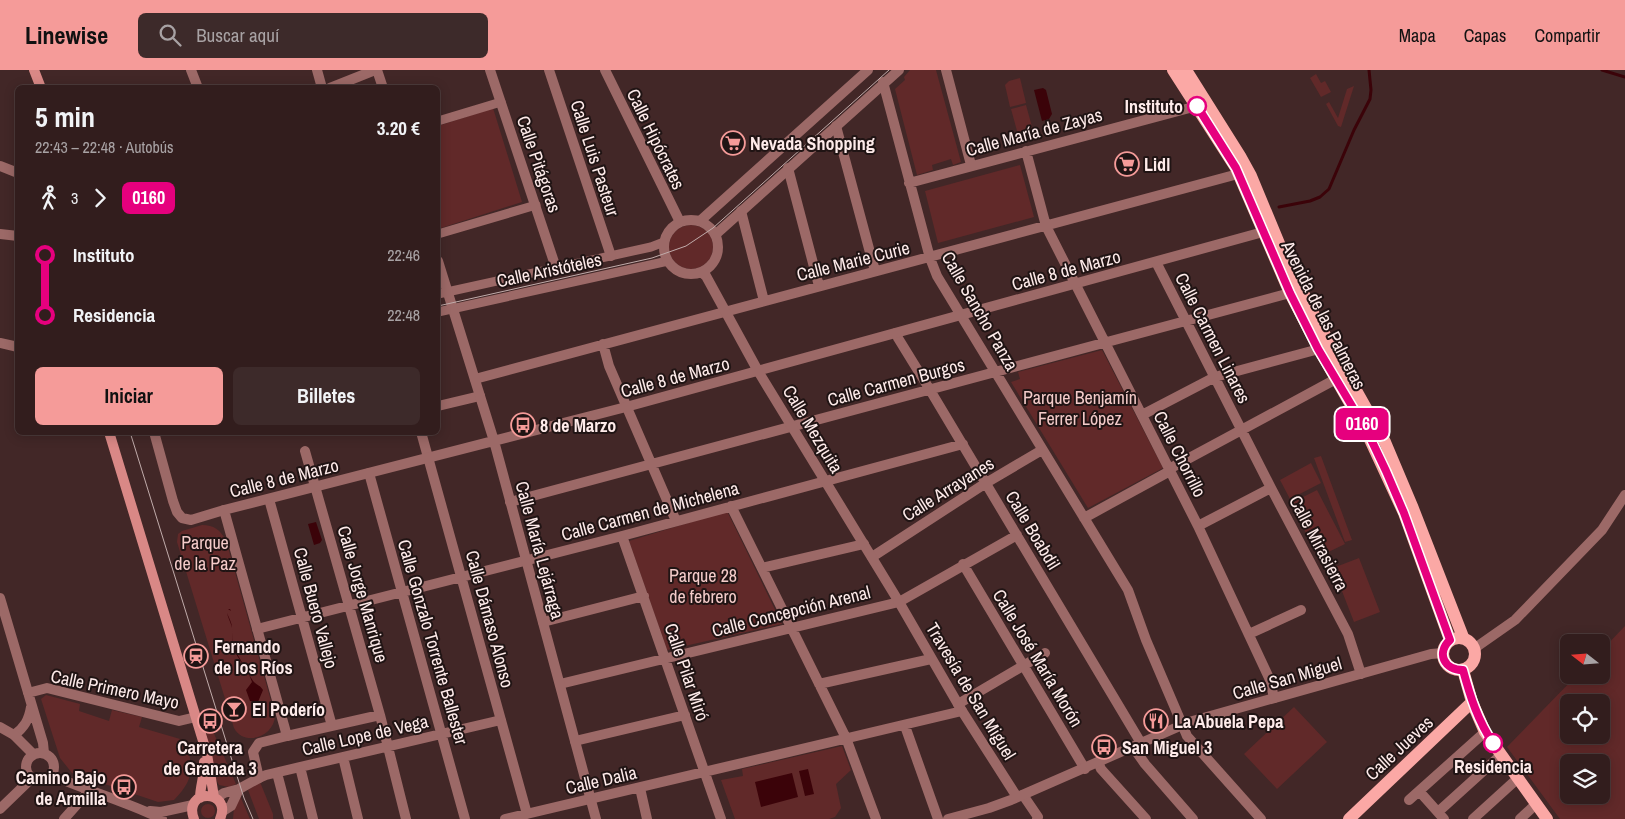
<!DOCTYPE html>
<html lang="es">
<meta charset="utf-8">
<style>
body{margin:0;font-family:"Archivo Narrow",sans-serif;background:#3d2a2a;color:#f1f3f6;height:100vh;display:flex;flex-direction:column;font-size:19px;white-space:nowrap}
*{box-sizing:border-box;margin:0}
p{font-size:16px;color:#a8a2a4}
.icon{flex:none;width:28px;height:28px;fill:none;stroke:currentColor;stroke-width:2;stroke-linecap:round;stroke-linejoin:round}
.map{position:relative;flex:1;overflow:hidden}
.sheet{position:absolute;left:15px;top:15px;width:425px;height:350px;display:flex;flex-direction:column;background:#321d1d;border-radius:8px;box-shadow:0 2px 12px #0003,0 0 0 1px #4d3b3b}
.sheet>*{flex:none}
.badge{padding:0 10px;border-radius:8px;font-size:18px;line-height:32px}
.needle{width:32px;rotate:287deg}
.fabs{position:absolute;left:1560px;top:564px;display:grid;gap:10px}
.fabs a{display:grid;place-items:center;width:50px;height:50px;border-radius:8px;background:#321d1d;box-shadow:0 2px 12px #0003,0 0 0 1px #4d3b3b;font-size:25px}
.map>.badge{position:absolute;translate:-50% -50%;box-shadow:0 0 0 2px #fff}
.legs{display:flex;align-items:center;gap:8px;height:55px;padding:0 20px;font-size:16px}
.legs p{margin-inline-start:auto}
.overview{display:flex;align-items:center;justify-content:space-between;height:85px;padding:0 20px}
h1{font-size:28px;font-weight:700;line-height:38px}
.cta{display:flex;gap:10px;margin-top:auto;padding:10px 20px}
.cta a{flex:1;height:58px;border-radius:8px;background:#f59b99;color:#111;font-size:20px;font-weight:700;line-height:58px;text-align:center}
.cta a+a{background:#3d2a2a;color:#f1f3f6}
ul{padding:0 20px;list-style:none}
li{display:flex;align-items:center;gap:18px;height:60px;font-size:19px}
li i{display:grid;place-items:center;width:8px;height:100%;margin:0 6px;background:currentColor}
li i::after{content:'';width:12px;height:12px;margin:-6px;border:4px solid;border-radius:50%;background:#321d1d}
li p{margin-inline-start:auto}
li:first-child i{background:linear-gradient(#0000 50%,currentColor 0)}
li:last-child i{background:linear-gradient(currentColor 50%,#0000 0)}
header{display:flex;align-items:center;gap:30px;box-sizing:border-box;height:70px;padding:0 25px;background:#f59b99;color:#111}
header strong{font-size:24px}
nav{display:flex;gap:28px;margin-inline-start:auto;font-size:18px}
.search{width:350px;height:45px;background:#3d2a2a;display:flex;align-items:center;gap:12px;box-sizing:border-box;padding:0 18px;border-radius:8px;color:#a8a2a4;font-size:19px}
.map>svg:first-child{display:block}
</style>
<header>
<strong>Linewise</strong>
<div class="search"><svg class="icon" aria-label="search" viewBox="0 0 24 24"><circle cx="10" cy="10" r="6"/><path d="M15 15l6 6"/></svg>Buscar aquí</div>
<nav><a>Mapa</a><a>Capas</a><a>Compartir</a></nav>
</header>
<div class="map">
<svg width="1625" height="749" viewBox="0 0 1625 749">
<rect width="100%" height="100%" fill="#422727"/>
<path fill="#612929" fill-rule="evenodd" d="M910,0h26l25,92 -8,3 -2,-6 -19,6 1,5 -16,5 -22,-86 10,-9 -1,-3z
M1316,4l5,9 4,-2 6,11 -10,5 -11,-19z
M1020,8l6,25 -16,4 -5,-22 4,-4z
M1354,16l-13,41 -3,-1 -12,-22 3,-2 9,16 9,-29z
M1026,35l8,29 -15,4 -8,-29z
M493,38l29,94 -84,27v-103z
M1020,95l14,52 -96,26 -13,-52z
M669 177a22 22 0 1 1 44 0a22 22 0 1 1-44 0Z
M1102,280l61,118 -75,40 -77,-126 9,-3 -2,-7z
M1321,386l31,84 -7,2 -31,-84z
M1311,393l10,20 -31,16 -10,-19z
M1317,420l28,54 -27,13 -27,-54z
M727,441l55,113 -115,26 -38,-109z
M202,455c12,0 18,5 24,15l45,161c1,4 4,10 4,15 -1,21 -31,31 -41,12l-57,-186 1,-8 4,-3z
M1359,488l21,54 -26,10 -21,-54z
M1625,556v193h-65l-53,-72 70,-72h24v-24zM1569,632h32v33h-32zM1569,692h32v33h-32z
M46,625l34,9 -1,7 30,10 3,-11 30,7 -3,10 48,14c5,29 8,37 -13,59l-16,2 -86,-29 -12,-15 -19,-59z
M1294,637l33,35 -50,47 -33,-35z
M212,659l24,55 -7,3 -10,-2 -5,-9 -8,-46z
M842,676l9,24 -15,14 5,24 -6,9 -6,2h-94l-14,-39 22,-4 -1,-7z
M260,712l13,32v5h-14l-11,-29z
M240,726l10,23h-17l1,-12z
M201 741a7 7 0 1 1 14 0a7 7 0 1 1-14 0Z"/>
<path fill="#3b0309" d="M1043,18l3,2 6,24 -3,5 -7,2 -8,-31z
M316,452l6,18 -2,3 -6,2 -6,-21z
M228,539h2l1,2 -3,-2 -1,4c2,5 5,10 5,15 1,7 -1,14 2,20 2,4 18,32 20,34 4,4 6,3 9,8l-5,12 -8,-1 -4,-11 6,-8c-4,-13 -14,-22 -19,-35 -2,-6 0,-12 -1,-19 -1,-5 -4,-10 -5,-15z
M808,699l6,25 -9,2 -6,-25z
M792,703l6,24 -37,10 -6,-25z"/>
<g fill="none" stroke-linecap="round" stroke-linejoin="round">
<path stroke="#3b0309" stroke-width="3" d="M1602,0l23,7
M1279,137l31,-6 10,-4 9,-8 25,-59 16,-31 1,-9 -2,-20"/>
<path stroke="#9c6967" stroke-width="9" d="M438,51l63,-19
M438,164l98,-29
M438,224l213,-47 13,-5
M438,242l230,-51"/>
<path stroke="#9c6967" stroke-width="10" d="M191,0l7,18
M317,0l5,18
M490,0l66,198
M549,0l62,186
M946,0l25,95
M883,12l47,176 7,18 191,314 18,50 41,96 74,83
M330,18l45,-18
M836,56l39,145
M1026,81l20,75 152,300 72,154 4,18
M0,96l18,7
M788,98l31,118
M909,113l288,-77
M741,141l23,90
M0,164l18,2
M1156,192l115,226 77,146 13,40
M896,263l2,5 32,52 211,353
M0,273l18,4
M603,274l6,22 67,155
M475,309l763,-205
M438,336l42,-10
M1142,345l73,-38 104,-28
M154,362l19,69 4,11 5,6 9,2 33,-10
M421,362l106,382
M305,381l75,264 26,104
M1169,399l167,-90
M369,403l96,346
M269,429l63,227
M510,432l780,-209
M731,436l115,232 30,81
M1084,448l86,-47
M1198,456l73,-38
M622,466l99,283
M872,487l114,-74 56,-33
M963,494l122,205
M762,498l102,-24
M0,528l43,145 1,10
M543,552l101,-26
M257,559l365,-93 341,-92
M1249,564l52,-24
M1475,578l40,-28 87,-90 23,-35
M560,614l339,-82 118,-67
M819,614l112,-25
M28,623l19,-5 132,33 17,-4
M958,634l87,-51
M905,656l33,93
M14,665c10,-7 15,-15 17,-28
M287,666l93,-21
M575,671l110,-26
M1133,677l12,17 48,55
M343,687l15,62
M1098,692l3,7 45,50
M300,697l13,52
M277,703l12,46
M259,708l7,-3 235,-55
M640,718l7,31
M1419,721l25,28
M1023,725l15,22 -1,2
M1409,730l76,-68
M1438,742l63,-57
M64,749l25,-28
M505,749l457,-108
M1473,749l44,-40
M1520,749l16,-15"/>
<path stroke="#9c6967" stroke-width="10" d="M377,0l6,18
M605,0l75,152
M664 177a27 27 0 1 1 54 0a27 27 0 1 1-54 0Z
M700,151l168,-151
M715,165l184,-165
M438,191l56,180 102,378
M701,202l5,4 52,95 141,231 63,109 55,86
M0,657l14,8 19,19
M26 697a14 14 0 1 1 28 0a14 14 0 1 1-28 0Z
M51,705c37,16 76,27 111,44
M216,728l8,-5 15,-4 20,-11 -6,-26 6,-9 28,-7 -63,-226 402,-103 637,-175
M0,739l32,-31
M150,741l11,1 32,-7
M223,741l8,-5 8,-17
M948,749l41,-11 22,-8 178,-78 242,-68 12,-1"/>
<path stroke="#d98886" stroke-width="10" d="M34,0l7,18
M109,362l98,322 7,43
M200,728c0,-12 5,-23 4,-36
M194,749c-12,-31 39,-30 26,0"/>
<path stroke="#fba8a5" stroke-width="12" d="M1173,0l63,98 54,125 29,56 48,84 37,80 46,127
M1186,0l54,86 11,20 32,77 34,68 68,121 27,64 51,131
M1443 584a16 16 0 1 1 32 0a16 16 0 1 1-32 0Z
M1463,600l9,32 13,30 62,87
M1349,749l123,-117"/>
<path stroke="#c1acab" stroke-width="1" d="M438,236l214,-48 34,-12 27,-18 176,-158
M130,362l100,322 14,44 9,21"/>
</g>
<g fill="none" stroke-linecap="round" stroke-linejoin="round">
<g stroke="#fff" stroke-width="11">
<path id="line-1" d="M1197,36l39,62 54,125 28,56 50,84 18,38 18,42 46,127c-14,13 -6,30 13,30 7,26 15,51 30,73"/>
</g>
<use href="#line-1" stroke="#e6007e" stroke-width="8"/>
</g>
<defs>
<g id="supermarket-ring" transform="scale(1.25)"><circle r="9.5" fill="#201414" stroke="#f59b99" stroke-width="1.5"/><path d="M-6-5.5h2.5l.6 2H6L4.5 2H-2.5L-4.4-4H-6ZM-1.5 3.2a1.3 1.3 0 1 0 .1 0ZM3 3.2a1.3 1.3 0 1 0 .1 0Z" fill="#f59b99"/></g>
<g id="bus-ring" transform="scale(1.25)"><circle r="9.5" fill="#201414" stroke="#f59b99" stroke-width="1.5"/><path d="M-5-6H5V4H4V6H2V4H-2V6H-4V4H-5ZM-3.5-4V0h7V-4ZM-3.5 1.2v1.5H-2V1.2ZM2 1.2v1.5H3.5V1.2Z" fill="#f59b99"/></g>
<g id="station-ring" transform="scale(1.25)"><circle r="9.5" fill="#201414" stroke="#f59b99" stroke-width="1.5"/><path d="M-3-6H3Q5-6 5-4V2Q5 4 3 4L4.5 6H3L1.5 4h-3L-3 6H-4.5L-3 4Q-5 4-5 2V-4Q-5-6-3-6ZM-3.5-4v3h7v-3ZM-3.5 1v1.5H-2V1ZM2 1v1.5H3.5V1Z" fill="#f59b99"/></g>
<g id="bar-ring" transform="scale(1.25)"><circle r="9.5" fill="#201414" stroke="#f59b99" stroke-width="1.5"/><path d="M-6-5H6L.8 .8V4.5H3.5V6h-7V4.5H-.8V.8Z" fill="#f59b99"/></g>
<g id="restaurant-ring" transform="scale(1.25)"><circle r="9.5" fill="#201414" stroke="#f59b99" stroke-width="1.5"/><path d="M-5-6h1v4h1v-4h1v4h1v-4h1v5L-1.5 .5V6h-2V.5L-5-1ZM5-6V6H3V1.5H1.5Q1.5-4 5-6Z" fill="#f59b99"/></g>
</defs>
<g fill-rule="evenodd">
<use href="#supermarket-ring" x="733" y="73"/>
<use href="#supermarket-ring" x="1127" y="94"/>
<use href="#bus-ring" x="523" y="355"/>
<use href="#station-ring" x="196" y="586"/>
<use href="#bar-ring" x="234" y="639"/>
<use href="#bus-ring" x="210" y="651"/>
<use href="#restaurant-ring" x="1156" y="651"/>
<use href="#bus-ring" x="1104" y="677"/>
<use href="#bus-ring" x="124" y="717"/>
</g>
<g fill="#fff" stroke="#e6007e" stroke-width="2.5">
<circle cx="1197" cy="36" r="9"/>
<circle cx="1493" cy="673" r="9"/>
</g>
<g text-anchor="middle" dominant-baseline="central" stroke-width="4" stroke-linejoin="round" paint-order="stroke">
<g font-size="18" font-weight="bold" fill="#feebea" stroke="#201414" text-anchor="end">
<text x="1183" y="36">Instituto</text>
<text x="1493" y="696" text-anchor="middle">Residencia</text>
</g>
<g font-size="18" fill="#feebea" stroke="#201414">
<text transform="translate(1034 62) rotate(-15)">Calle María de Zayas</text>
<text transform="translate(656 69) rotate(64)">Calle Hipócrates</text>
<text transform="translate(595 88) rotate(72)">Calle Luis Pasteur</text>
<text transform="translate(539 94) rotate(71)">Calle Pitágoras</text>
<text transform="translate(853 191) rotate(-14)">Calle Marie Curie</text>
<text transform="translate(549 200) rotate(-12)">Calle Aristóteles</text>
<text transform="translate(1066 200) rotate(-15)">Calle 8 de Marzo</text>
<text transform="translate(980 241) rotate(60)">Calle Sancho Panza</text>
<text transform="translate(1324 245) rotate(63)">Avenida de las Palmeras</text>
<text transform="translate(1213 268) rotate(63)">Calle Carmen Linares</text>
<text transform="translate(675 307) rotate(-15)">Calle 8 de Marzo</text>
<text transform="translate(896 312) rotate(-15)">Calle Carmen Burgos</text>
<text transform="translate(813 359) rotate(59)">Calle Mezquita</text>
<text transform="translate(1180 384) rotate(63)">Calle Chorrillo</text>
<text transform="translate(284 408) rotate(-14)">Calle 8 de Marzo</text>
<text transform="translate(948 419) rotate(-32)">Calle Arrayanes</text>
<text transform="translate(650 441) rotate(-15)">Calle Carmen de Michelena</text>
<text transform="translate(1033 460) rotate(59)">Calle Boabdil</text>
<text transform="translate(1319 473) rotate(62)">Calle Mirasierra</text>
<text transform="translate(540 480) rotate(75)">Calle María Lejárraga</text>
<text transform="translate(363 524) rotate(74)">Calle Jorge Manrique</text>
<text transform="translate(316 538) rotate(75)">Calle Buero Vallejo</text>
<text transform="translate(791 541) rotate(-14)">Calle Concepción Arenal</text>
<text transform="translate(490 549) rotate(75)">Calle Dámaso Alonso</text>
<text transform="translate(433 572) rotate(74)">Calle Gonzalo Torrente Ballester</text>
<text transform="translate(1038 588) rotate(59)">Calle José María Morón</text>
<text transform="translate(687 602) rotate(71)">Calle Pilar Miró</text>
<text transform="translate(1287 608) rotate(-16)">Calle San Miguel</text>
<text transform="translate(115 619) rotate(12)">Calle Primero Mayo</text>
<text transform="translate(971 621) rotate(59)">Travesía de San Miguel</text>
<text transform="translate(365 665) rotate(-13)">Calle Lope de Vega</text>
<text transform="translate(1399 678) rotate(-43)">Calle Jueves</text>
<text transform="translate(601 710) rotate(-13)">Calle Dalia</text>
</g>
<g font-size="18" font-weight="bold" fill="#feebea" stroke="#201414" text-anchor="start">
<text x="750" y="73">Nevada Shopping</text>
<text x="1144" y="94">Lidl</text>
<text x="540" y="355">8 de Marzo</text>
<text x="214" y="576">Fernando<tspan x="214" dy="21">de los Ríos</tspan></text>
<text x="252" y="639">El Poderío</text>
<text x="1174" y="651">La Abuela Pepa</text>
<text x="210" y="677" text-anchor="middle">Carretera<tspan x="210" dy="21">de Granada 3</tspan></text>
<text x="1122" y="677">San Miguel 3</text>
<text x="106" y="707" text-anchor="end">Camino Bajo<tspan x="106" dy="21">de Armilla</tspan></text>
</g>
<g font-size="18" fill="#f4cbc9" stroke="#201414">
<text x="1080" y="327">Parque Benjamín<tspan x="1080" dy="21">Ferrer López</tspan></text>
<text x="205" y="472">Parque<tspan x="205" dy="21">de la Paz</tspan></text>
<text x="703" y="505">Parque 28<tspan x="703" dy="21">de febrero</tspan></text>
</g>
</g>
</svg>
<div class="fabs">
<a><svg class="needle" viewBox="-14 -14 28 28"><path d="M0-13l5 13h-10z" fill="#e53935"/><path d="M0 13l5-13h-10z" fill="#a8a2a4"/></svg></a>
<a><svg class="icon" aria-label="locate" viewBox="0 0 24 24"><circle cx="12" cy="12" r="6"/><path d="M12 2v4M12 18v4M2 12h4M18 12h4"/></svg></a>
<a><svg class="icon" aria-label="layers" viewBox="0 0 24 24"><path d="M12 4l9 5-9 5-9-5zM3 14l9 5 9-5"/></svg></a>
</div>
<b class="badge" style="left:1362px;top:354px;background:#e6007e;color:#fff">0160</b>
<section class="sheet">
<div class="overview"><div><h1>5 min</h1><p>22:43 – 22:48 · Autobús</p></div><b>3.20 €</b></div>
<div class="legs"><svg class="icon" aria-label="walk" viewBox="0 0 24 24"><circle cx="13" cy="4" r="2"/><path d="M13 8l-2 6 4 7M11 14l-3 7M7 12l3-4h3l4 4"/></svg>3<svg class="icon" aria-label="forward" viewBox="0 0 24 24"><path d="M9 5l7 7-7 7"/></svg><b class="badge" style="background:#e6007e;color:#fff">0160</b></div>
<ul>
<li><i style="color:#e6007e"></i><b>Instituto</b><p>22:46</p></li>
<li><i style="color:#e6007e"></i><b>Residencia</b><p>22:48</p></li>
</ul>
<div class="cta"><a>Iniciar</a><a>Billetes</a></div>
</section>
</div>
